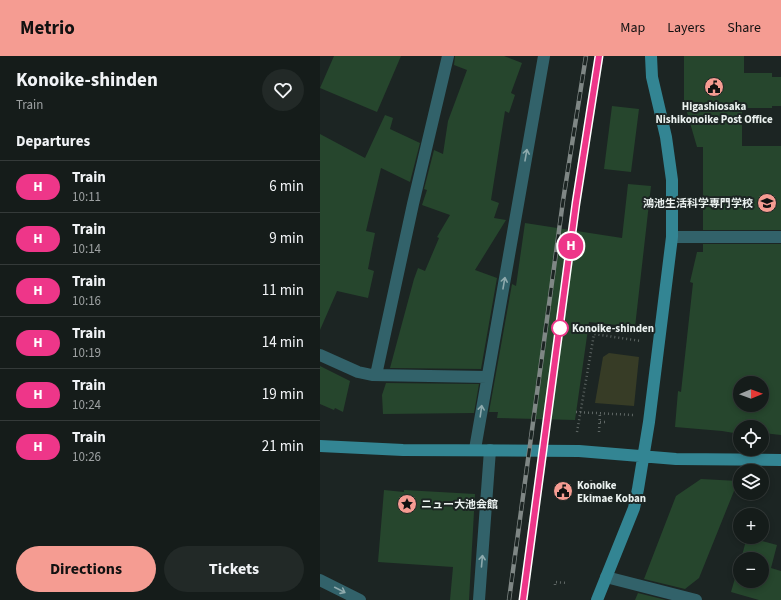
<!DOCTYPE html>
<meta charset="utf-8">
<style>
body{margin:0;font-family:"Source Sans 3","Noto Sans JP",sans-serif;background:#222927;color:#f1f3f6;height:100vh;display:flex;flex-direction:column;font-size:15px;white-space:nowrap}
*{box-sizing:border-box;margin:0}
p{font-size:13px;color:#9da1a2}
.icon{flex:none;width:22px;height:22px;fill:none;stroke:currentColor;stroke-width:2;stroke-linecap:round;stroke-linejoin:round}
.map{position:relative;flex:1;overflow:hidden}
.details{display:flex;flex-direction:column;background:#151c1a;width:320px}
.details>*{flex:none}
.badge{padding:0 8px;border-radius:13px;font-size:14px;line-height:26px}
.needle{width:26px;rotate:89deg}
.fabs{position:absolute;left:413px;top:320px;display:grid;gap:8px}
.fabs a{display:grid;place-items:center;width:36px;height:36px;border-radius:50%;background:#151c1a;box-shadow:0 2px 6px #0003,0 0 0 1px #343a39;font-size:20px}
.map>.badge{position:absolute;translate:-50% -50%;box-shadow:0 0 0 2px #fff}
h2{padding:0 16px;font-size:15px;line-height:36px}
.round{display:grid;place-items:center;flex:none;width:42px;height:42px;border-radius:21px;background:#222927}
.summary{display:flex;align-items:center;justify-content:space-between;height:68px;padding:0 16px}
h1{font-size:19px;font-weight:700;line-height:30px}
.action{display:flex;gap:8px;margin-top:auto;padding:8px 16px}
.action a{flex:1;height:46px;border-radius:24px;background:#f59c92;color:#111;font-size:16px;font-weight:700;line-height:46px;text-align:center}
.action a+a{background:#222927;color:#f1f3f6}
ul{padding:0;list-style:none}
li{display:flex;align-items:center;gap:12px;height:52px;padding:0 16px;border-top:1px solid #343a39}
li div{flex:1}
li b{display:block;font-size:15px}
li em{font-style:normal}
li .badge{min-width:44px;font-weight:700;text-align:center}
header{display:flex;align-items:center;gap:24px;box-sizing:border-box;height:56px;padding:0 20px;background:#f59c92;color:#111}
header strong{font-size:19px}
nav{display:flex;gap:22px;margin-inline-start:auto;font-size:14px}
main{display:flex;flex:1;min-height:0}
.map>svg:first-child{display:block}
</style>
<header>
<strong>Metrio</strong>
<nav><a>Map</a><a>Layers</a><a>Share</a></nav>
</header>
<main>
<section class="details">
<div class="summary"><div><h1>Konoike-shinden</h1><p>Train</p></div><a class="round"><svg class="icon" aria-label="heart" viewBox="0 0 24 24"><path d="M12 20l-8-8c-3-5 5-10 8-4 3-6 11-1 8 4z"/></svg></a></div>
<h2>Departures</h2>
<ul>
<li><span class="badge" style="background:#ee3689;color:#fff">H</span><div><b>Train</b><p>10:11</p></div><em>6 min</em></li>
<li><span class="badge" style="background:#ee3689;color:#fff">H</span><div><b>Train</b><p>10:14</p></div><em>9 min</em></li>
<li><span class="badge" style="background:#ee3689;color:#fff">H</span><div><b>Train</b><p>10:16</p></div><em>11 min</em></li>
<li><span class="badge" style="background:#ee3689;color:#fff">H</span><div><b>Train</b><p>10:19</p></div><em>14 min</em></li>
<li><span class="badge" style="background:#ee3689;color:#fff">H</span><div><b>Train</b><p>10:24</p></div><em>19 min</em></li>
<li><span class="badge" style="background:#ee3689;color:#fff">H</span><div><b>Train</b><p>10:26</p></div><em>21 min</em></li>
</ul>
<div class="action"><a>Directions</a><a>Tickets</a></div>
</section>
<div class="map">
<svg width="461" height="544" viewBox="0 0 461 544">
<rect width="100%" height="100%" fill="#1c2523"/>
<path fill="#373c26" d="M289,297l30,4 -5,49 -39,-3 8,-46z"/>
<path fill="#26462d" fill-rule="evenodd" d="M14,0h67l-24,56 -57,-24z
M135,0h49l18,7 -11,30 4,2 -6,18 -4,-2 -14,89 8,3 -5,15 12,2 -31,50 22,8 -16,91 -91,-1 24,-89 4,-11 7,3 14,-33 -2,-1 13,-22 -28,-10 5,-15 -3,-1 10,-39 9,4 5,-33 19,-51 -13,-5z
M364,0h60v17h28v4h9v29h-9v2h-30v38h39v84h-78v-83h-6l-13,-45z
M292,50l27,3 -8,63 -27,-3z
M65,59l8,3 -3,11 30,14 -10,39 -29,-14 -15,63 9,2 -7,36 6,2 -6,27 -31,-7 -17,39v-196l45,24z
M308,128l23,2 -16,141 -46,-5 -14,98 -78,-2 1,-6h-9l23,-128 4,2 9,-63 97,15z
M383,188h78v191l-18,-2 -1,1v-7h-22v7l-18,-3 -47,-4 3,-36 3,1 12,-109 -3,-1 7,-30h6zM420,327h22v22h-22z
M0,310l30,15 -7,31 -8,-4 -1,2 -14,-6z
M66,327l93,1 -5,29 -91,1 -1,-19z
M381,423l37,2 -39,97 -14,11 -41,-10 32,-83z
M64,434l20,2v-2l71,4 -6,106h-19l3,-33 -75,-5z
M427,481l30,8 -6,23 10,3v29h-22l-28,-8 9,-31v20h22v-22h-21z
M318,537l28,7h-31z"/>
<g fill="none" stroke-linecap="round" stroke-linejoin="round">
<path stroke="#5f6765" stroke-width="2.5" stroke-dasharray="1 3" stroke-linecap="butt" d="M256,356l57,3
M280,366h6
M257,376l17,-98 47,7
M279,376l1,-19
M271,441v-19
M235,529v-3l13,1"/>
<path stroke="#32626a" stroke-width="12" d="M352,181h109
M0,299l38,17 14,3 115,2
M56,319l37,-171 35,-148
M155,393l69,-393
M286,521l90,23
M0,524l40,20
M159,544l11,-150"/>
<path stroke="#338593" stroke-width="12" d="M0,390l83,4 176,1 97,8 105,1
M277,544l37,-92 4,-19 11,-67 23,-185v-57l-6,-43 -14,-60 -1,-21"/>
<g stroke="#7f8785" stroke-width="4.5">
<path id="rail" d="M189,544l54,-399 23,-145
M203,544l53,-397 23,-147"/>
</g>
<use href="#rail" stroke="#1c2523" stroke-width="3" stroke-dasharray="9" stroke-linecap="butt"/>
</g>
<defs><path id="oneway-shaft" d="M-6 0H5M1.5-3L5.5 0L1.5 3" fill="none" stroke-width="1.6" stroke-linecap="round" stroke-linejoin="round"/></defs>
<g stroke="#8eaaad">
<use href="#oneway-shaft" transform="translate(206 99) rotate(-80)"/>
<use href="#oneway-shaft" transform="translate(184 227) rotate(-80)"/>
<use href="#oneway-shaft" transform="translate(161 355) rotate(-82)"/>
<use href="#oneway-shaft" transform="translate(162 505) rotate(-85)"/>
<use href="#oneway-shaft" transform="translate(20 534) rotate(27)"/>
</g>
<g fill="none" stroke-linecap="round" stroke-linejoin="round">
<g stroke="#fff" stroke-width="9">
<path id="line" d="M203,544l53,-397 23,-147"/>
</g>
<use href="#line" stroke="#ee3689" stroke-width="6"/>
</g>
<defs>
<g id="civic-disc" transform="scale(1)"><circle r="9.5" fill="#f59c92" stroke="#1c2523"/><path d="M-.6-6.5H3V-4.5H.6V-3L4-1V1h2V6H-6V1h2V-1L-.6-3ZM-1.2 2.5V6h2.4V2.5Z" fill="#111"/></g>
<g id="school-disc" transform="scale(1)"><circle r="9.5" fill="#f59c92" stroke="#1c2523"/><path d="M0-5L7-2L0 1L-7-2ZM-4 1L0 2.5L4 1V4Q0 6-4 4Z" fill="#111"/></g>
<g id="sight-disc" transform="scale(1)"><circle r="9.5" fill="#f59c92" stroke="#1c2523"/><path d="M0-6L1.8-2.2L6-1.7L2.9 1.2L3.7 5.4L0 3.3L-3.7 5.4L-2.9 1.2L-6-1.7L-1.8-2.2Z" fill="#111"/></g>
</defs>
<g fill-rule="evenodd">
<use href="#civic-disc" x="394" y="31"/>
<use href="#school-disc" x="447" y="147"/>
<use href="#civic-disc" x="243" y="435"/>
<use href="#sight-disc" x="87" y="448"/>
</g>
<circle fill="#fff" stroke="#ee3689" stroke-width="2" cx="240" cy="272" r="8"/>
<g text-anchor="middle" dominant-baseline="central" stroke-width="4" stroke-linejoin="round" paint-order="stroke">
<g font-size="11" font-weight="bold" fill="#ebf2f0" stroke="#1c2523" text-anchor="start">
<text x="394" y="50" text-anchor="middle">Higashiosaka<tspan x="394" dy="13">Nishikonoike Post Office</tspan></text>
<text x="433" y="147" text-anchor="end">鴻池生活科学専門学校</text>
<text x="257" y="429">Konoike<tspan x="257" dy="13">Ekimae Koban</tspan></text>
<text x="101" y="448">ニュー大池会館</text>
</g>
<g font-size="11" font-weight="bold" fill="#ebf2f0" stroke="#1c2523" text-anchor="start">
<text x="252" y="272">Konoike-shinden</text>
</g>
</g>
</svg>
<div class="fabs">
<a><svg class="needle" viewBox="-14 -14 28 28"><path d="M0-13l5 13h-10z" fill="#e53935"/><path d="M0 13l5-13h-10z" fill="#9da1a2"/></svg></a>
<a><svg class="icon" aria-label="locate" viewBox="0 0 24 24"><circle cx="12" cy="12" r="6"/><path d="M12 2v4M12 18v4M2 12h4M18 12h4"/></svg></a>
<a><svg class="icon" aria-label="layers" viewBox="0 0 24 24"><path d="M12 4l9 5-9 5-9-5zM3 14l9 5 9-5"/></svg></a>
<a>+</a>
<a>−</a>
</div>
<b class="badge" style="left:251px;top:190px;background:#ee3689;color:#fff">H</b>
</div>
</main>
